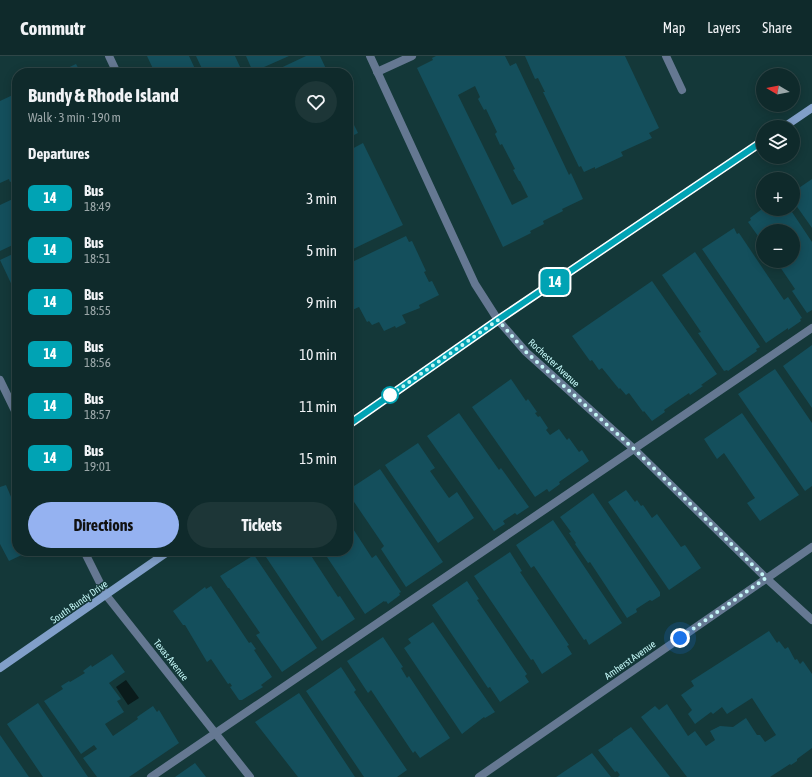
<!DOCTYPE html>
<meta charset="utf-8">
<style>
body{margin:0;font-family:"Asap Condensed",sans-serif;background:#1d3637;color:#f1f3f6;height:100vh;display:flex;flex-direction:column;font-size:15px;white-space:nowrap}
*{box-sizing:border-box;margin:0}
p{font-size:13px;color:#9ba7a9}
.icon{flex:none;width:22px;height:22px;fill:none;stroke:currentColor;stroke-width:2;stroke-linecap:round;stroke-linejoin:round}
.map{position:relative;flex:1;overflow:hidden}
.sheet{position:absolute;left:12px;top:12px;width:341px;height:488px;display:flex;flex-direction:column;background:#0f2a2b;border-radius:16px;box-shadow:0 2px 10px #0003,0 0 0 1px #2f4647}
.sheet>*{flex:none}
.badge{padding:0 8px;border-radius:6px;font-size:14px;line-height:26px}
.needle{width:26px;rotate:280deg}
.fabs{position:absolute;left:756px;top:12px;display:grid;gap:8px}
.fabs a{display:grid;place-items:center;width:44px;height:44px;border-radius:50%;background:#0f2a2b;box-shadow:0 2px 10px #0003,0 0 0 1px #2f4647;font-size:20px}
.you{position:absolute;width:20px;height:20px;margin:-10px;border:3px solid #fff;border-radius:50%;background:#1a73e8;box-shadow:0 0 0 6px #1a73e833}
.map>.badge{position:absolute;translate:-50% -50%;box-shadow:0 0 0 2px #fff}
h2{padding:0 16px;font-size:15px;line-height:36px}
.round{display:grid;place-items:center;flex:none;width:42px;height:42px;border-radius:21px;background:#1d3637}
.head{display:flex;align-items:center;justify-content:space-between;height:68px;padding:0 16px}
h1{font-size:19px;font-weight:700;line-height:30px}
.cta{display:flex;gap:8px;margin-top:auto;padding:8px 16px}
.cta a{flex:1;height:46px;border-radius:24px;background:#95b2f1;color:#111;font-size:16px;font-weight:700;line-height:46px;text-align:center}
.cta a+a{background:#1d3637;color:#f1f3f6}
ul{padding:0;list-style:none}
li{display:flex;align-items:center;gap:12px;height:52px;padding:0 16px}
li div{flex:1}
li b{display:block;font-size:15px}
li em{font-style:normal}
li .badge{min-width:44px;font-weight:700;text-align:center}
header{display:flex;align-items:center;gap:24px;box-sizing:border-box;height:56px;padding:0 20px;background:#0f2a2b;border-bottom:1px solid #2f4647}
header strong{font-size:19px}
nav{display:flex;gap:22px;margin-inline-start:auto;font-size:14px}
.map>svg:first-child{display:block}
</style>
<header>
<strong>Commutr</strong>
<nav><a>Map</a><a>Layers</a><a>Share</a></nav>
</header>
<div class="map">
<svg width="812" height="721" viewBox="0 0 812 721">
<rect width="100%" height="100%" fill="#143839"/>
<path fill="#0a1b1b" d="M126,624l13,18 -11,7 -12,-18z"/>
<path fill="#144f5c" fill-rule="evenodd" d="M147,0h42l8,17h-42z
M196,0h39l6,13 -7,4h-30z
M246,0h43l-36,16z
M306,0h14l8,17h-58z
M436,0h69l5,10 6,-3 53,112 2,-2 12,26 -21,10 1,2 -20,10 1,3 -14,7 1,2 -28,14 -86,-179 16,-8 -1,-2zM475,30l5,11 -2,2 6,11 2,-1 11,23 -2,2 5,11 2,-1 13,25 -2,1 6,11h1l8,16 -16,8 -54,-110z
M525,0h100l34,72 -10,5 3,5 -31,14 2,4 -28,13v-2l-11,5 -3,-6 -2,1 -36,-75h2l-7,-14 -3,1z
M76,8l5,9h-19l-1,-2z
M17,37v86l-7,3 -1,-3 -9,4v-82z
M348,57l10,20 -10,5z
M363,87l40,82 -50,24 -5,-10v-88z
M812,123v49l-19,-27v-9z
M17,141v46l-17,8v-46z
M762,153h28l22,33v68l-5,3 -15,-22 3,-2 -19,-28h17v-30h-30v12l-15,-21 3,-2 -1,-2z
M734,172l3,6 2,-1 45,67 4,-3 14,21 -2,1 1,2 -13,9v-2l-22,15 -64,-94z
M406,180l3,6 3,-1 14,30 -2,1 5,10 3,-1 7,14 -20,10 1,3 -18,7 4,8 -10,5 -1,-2 -11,5 -5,-9 -7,3 -3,-4 -2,1 -8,-15 -11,5v-48z
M17,196v44l-17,-36z
M695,196l65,95 -4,2 1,2 -29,20 -1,-1 -3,1 -26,-38 3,-1 -39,-57z
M652,225l65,93 -16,11 2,1 -13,9 -1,-2 -25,17 1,2 -13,9 -8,-10 -1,1 -14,-19 -3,2 -6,-7 -1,1 -17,-21 -3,2 -7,-10 -2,1 -18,-25z
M812,289v63l-29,-42z
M775,313l37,54v63l-7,5 -67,-97z
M511,323l15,22 2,-2 9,13 -2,1 3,4 2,-1 8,12 -2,2 4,5 9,-6 8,11 2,-2 10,14 3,-2 7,11 -30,21 1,2 -11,8 -2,-3 -12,8 -63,-90z
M459,357l40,57 2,-2 28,39 -12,8 -2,-2 -12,8 2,3 -11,7 -67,-95z
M742,357l57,82 -39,26 -13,-18 8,-5 -31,-45 -7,6 -13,-20z
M418,387l17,25 -5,3 19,27 8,-6 17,26 -36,25 -53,-78z
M380,413l63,93 -37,25 -25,-38 3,-3 -36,-53v-3z
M6,429l11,26v40h10l1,1 -19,9 -9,-17v-57z
M626,434l9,12 2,-2 4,6 2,-1 9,13 5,-4 24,33 4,-2 16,23 -32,22 -61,-88z
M593,437l67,99v4l-8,5 -2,-1 -14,9 1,3 -10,6 -37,-56 -2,1 -13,-19 1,-1 -7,-10 2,-1 -11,-15z
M553,464l69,103 -33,22 -3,-6 -2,1 -50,-74 -3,2 -15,-23z
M348,465l24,37 4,-3 25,37 -2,1 1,2 -12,9 -2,-3 -1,1 -1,-1 -19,13 -42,-63h25z
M262,495h46l30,46 2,-1 15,23 -33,22z
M510,496l12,19 -2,1 49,73 -2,1 5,8 -30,20 -9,-15 -2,1 -57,-84z
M254,499l63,93 -35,24 -26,-37 4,-2 -31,-45h-1l-8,-12z
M467,525l12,18 -2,1 50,74 -2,2 4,6 -29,20 -10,-15 -2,1 -56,-83z
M211,530l38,57 2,-1 5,7 -2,1 18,27 -11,8 2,2 -21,13h-3l-9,-13 2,-1 -2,-3 -2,1 -17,-25 -4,3 -22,-37h-2l-10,-14 32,-24 1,2z
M433,566l62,90 -10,6 -1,-1 -22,17 -58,-86 7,-5 -3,-4z
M769,575l8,12 2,-2 6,8 3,-2 7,13 2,-1 3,5 3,-3 9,13v74l-15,11v2l-6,4 -1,-1 -20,13h-83l-46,-60 14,-11 4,4 8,-6 21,32 7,-5 11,15 9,-6 -5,-9 10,-5 13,1 13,-9 11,17h3l5,7 11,-7 -24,-37 -25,16 -5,-7 -9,7 -2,-2 -16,12 -7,-10 4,-4 -11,-15 13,-9 -3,-5z
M383,581l20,30 -2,1 6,10 2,-2 41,62 -30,20 -5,-7 -2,2 -42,-63 -3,3 -21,-32z
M112,598l13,18 -16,11 12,16 -4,2 7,11 -19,12 8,12 25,-17 -1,-2 16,-11 4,6 2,-2 20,33 -50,34h-32l-14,-19 14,-9 -3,-4 -13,9 -37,-53 19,-12 -2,-3 8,-5 1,1 15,-9 -2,-2 8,-6 1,2z
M341,611l15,23 -2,2 53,78 -10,7h-33l-58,-86z
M299,637l56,84h-57l-43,-55z
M38,647l50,74h-45l-36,-53z
M631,671l39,50h-52l2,-2 -3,-4 -2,1 -17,-22 15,-10v-1z
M0,679l29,42h-29z
M592,697l19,24h-55z
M195,707l11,14h-31z"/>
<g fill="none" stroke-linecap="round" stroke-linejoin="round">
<path stroke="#657892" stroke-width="8" d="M666,0l16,34
M377,16l35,-16
M151,721l661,-449"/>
<path stroke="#657892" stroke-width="8" d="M109,0l8,17
M370,0l105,228 23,36 28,32 108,97 132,129 46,42
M0,324l17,35
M84,495l22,44 144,182
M479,721l333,-230"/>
<path stroke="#819fc9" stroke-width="8" d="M784,71l28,-19
M348,369l150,-105 265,-179
M0,612l169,-117"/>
</g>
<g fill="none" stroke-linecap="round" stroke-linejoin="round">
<g stroke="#fff" stroke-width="9">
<path id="line" d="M348,369l150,-105 265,-179"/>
</g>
<use href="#line" stroke="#00a3b4" stroke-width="6"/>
<path stroke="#c4f7f7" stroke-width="4" stroke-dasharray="0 7.2" d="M390,339l-5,4 113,-79 28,32 108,97 132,129 -86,60"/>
</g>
<circle fill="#fff" stroke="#00a3b4" stroke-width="2" cx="390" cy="339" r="8"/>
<g text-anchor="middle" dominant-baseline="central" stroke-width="3" stroke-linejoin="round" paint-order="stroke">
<g font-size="10" fill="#c4f7f7" stroke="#143839">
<text transform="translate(554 307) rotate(43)">Rochester Avenue</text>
<text transform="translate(79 546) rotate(-35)">South Bundy Drive</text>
<text transform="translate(171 604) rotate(52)">Texas Avenue</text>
<text transform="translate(630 604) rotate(-35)">Amherst Avenue</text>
</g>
</g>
</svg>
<div class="fabs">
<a><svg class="needle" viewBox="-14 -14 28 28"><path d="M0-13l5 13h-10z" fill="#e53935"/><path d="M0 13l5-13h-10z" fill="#9ba7a9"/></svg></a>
<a><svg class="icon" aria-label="layers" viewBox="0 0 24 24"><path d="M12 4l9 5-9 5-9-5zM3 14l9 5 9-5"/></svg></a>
<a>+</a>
<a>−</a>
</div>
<div class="you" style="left:680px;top:582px"></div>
<b class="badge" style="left:555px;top:226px;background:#00a3b4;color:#fff">14</b>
<section class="sheet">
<div class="head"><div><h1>Bundy &amp; Rhode Island</h1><p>Walk · 3 min · 190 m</p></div><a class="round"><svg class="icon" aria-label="heart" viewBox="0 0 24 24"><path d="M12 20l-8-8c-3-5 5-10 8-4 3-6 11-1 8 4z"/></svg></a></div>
<h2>Departures</h2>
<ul>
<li><span class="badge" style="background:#00a3b4;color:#fff">14</span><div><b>Bus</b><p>18:49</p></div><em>3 min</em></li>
<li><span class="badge" style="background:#00a3b4;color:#fff">14</span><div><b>Bus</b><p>18:51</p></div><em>5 min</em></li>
<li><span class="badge" style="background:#00a3b4;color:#fff">14</span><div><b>Bus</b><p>18:55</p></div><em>9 min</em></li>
<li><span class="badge" style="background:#00a3b4;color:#fff">14</span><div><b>Bus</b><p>18:56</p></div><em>10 min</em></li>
<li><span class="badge" style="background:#00a3b4;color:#fff">14</span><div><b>Bus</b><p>18:57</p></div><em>11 min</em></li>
<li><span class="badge" style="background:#00a3b4;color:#fff">14</span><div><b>Bus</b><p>19:01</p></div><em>15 min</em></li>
</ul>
<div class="cta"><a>Directions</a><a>Tickets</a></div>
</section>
</div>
